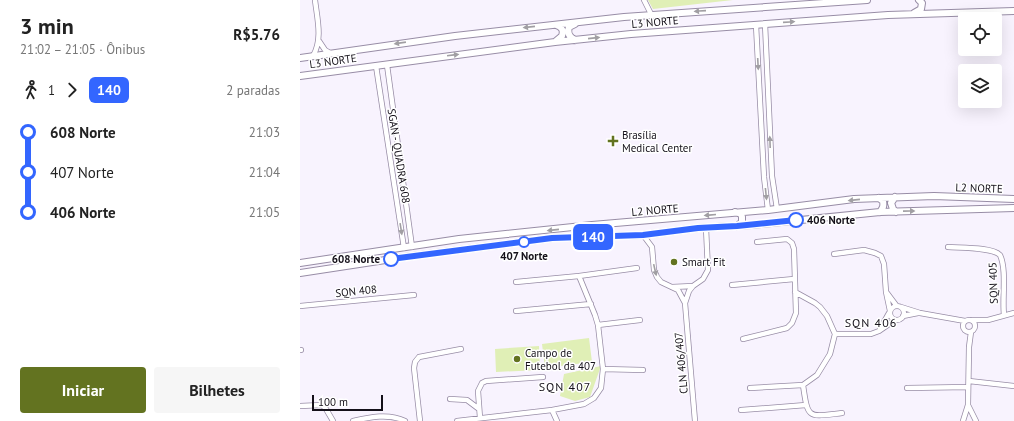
<!DOCTYPE html>
<html lang="pt">
<meta charset="utf-8">
<style>
body{margin:0;font-family:"PT Sans",sans-serif;background:#f6f6f6;color:#222;height:100vh;display:flex;flex-direction:column;font-size:15px;white-space:nowrap}
*{box-sizing:border-box;margin:0}
p{font-size:13px;color:#767676}
.icon{flex:none;width:22px;height:22px;fill:none;stroke:currentColor;stroke-width:2;stroke-linecap:round;stroke-linejoin:round}
.map{position:relative;flex:1;overflow:hidden}
.drawer{display:flex;flex-direction:column;background:#fff;width:300px}
.drawer>*{flex:none}
.badge{padding:0 8px;border-radius:6px;font-size:14px;line-height:26px}
.controls{position:absolute;left:658px;top:12px;display:grid;gap:8px}
.controls a{display:grid;place-items:center;width:44px;height:44px;border-radius:4px;background:#fff;box-shadow:0 4px 16px #0002;font-size:20px}
.scale{position:absolute;left:12px;bottom:10px;width:71px;box-sizing:border-box;padding-left:4px;border:2px solid #141019;border-top:0;font-size:11px;line-height:14px;white-space:nowrap;color:#141019;-webkit-text-stroke:3px #fff;paint-order:stroke}
.map>.badge{position:absolute;translate:-50% -50%;box-shadow:0 0 0 2px #fff}
.legs{display:flex;align-items:center;gap:6px;height:44px;padding:0 20px;font-size:13px}
.legs p{margin-inline-start:auto}
.headline{display:flex;align-items:center;justify-content:space-between;height:68px;padding:0 20px}
h1{font-size:22px;font-weight:800;line-height:30px}
.primary-button{display:flex;gap:8px;margin-top:auto;padding:8px 20px}
.primary-button a{flex:1;height:46px;border-radius:4px;background:#637320;color:#fff;font-size:16px;font-weight:800;line-height:46px;text-align:center}
.primary-button a+a{background:#f6f6f6;color:#222}
ul{padding:0 20px;list-style:none}
li{display:flex;align-items:center;gap:14px;height:40px;font-size:15px}
li i{display:grid;place-items:center;width:6px;height:100%;margin:0 5px;background:currentColor}
li i::after{content:'';width:10px;height:10px;margin:-5px;border:3px solid;border-radius:50%;background:#fff}
li p{margin-inline-start:auto}
li:first-child i{background:linear-gradient(#0000 50%,currentColor 0)}
li:last-child i{background:linear-gradient(currentColor 50%,#0000 0)}
main{display:flex;flex:1;min-height:0}
.map>svg:first-child{display:block}
</style>
<main>
<section class="drawer">
<div class="headline"><div><h1>3 min</h1><p>21:02 – 21:05 · Ônibus</p></div><b>R$5.76</b></div>
<div class="legs"><svg class="icon" aria-label="walk" viewBox="0 0 24 24"><circle cx="13" cy="4" r="2"/><path d="M13 8l-2 6 4 7M11 14l-3 7M7 12l3-4h3l4 4"/></svg>1<svg class="icon" aria-label="forward" viewBox="0 0 24 24"><path d="M9 5l7 7-7 7"/></svg><b class="badge" style="background:#36f;color:#fff">140</b><p>2 paradas</p></div>
<ul>
<li><i style="color:#36f"></i><b>608 Norte</b><p>21:03</p></li>
<li><i style="color:#36f"></i><span>407 Norte</span><p>21:04</p></li>
<li><i style="color:#36f"></i><b>406 Norte</b><p>21:05</p></li>
</ul>
<div class="primary-button"><a>Iniciar</a><a>Bilhetes</a></div>
</section>
<div class="map">
<svg width="714" height="421" viewBox="0 0 714 421">
<rect width="100%" height="100%" fill="#f8f3fe"/>
<path fill="#e0efb6" d="M348,0h85l-80,9z
M289,338l3,24 -47,6 -3,-24z
M239,346l1,24 -44,2 -1,-23z
M301,366l-11,31 -15,4 -15,-5 4,-22z"/>
<g fill="none" stroke-linecap="round" stroke-linejoin="round">
<g stroke="#988da6" stroke-width="6">
<path id="minor" d="M344,0l7,14
M465,24l7,152 5,33
M456,25l8,152 4,33
M19,41l6,9 5,3
M13,56c10,-17 4,-38 2,-56
M87,65l25,182
M76,66l28,182
M343,235l9,12 2,23 3,7 4,5 17,8 7,13
M648,247c13,1 44,0 52,8 7,15 2,43 4,60
M534,254l30,-4 11,3 6,3 3,8 2,28 4,19
M216,282l63,-6 58,-8
M432,285l62,-6
M372,287l21,-1
M587,293l9,12
M590 313a7 7 0 1 1 14 0a7 7 0 1 1-14 0Z
M0,306l114,-11
M601,307l19,6 45,8
M216,311l75,-7
M603,316l15,-3
M663 326a6 6 0 1 1 12 0a6 6 0 1 1-12 0Z
M672,320h16l26,-7
M298,325l42,-5
M580,329l9,-16
M535,334h36l8,-3 16,-11
M443,339l44,-11 5,-5 4,-10 -2,-64 -2,-6 -5,-4 -30,3
M0,350h1
M303,369l40,1
M669,381l45,5
M503,385c5,35 5,32 39,28
M450,388l53,-3 14,-10 13,-21 5,-20 -8,-18 -7,-9 -5,-4 -20,-11
M607,388l61,-1
M150,399l17,1 12,9
M668,405l8,16
M0,406l22,-1 4,4 7,12
M252,410l5,11
M441,410l65,-5
M180,418l-2,-27 4,-8 4,-2 57,-4
M53,421c17,-4 36,-8 52,0
M120,421l-6,-53 1,-6 4,-5 42,-8
M157,421l95,-11 32,-6 10,-6 7,-10 2,-19 -5,-44 -3,-10 -16,-39
M395,421l-10,-118 4,-12 4,-5 10,-7 5,-9 -2,-42
M663,421l5,-16 1,-58 2,-15"/>
</g>
<g stroke="#988da6" stroke-width="8">
<path id="major" d="M614,13l7,-4 1,-6 -3,-3
M256,25c6,2 8,5 6,11l-6,5
M275,40c-6,-3 -8,-7 -6,-13l6,-3
M0,58l155,-22 169,-19 243,-17
M0,76l255,-34 76,-8 257,-19 126,-4
M595,197l-4,6 2,6 3,3
M579,198l4,3c1,5 0,7 -3,11
M435,212l6,2 1,3v5l-5,4
M0,263l159,-24 133,-14 176,-15 86,-11 80,-3 80,3
M0,273l105,-16 147,-19 91,-3 55,-7 53,-3 129,-13 134,-4"/>
</g>
<use href="#minor" stroke="#fff" stroke-width="4.5"/>
<use href="#major" stroke="#fff" stroke-width="6"/>
</g>
<defs><path id="oneway-solid" d="M-6-.8H1V-3.2L6.5 0L1 3.2V.8H-6Z"/></defs>
<g fill="#a19fa3">
<use href="#oneway-solid" transform="translate(400 11) rotate(176)"/>
<use href="#oneway-solid" transform="translate(489 22) rotate(-4)"/>
<use href="#oneway-solid" transform="translate(229 27) rotate(174)"/>
<use href="#oneway-solid" transform="translate(294 38) rotate(-6)"/>
<use href="#oneway-solid" transform="translate(100 43) rotate(172)"/>
<use href="#oneway-solid" transform="translate(153 55) rotate(-7)"/>
<use href="#oneway-solid" transform="translate(458 64) rotate(87)"/>
<use href="#oneway-solid" transform="translate(470 142) rotate(-92)"/>
<use href="#oneway-solid" transform="translate(466 194) rotate(84)"/>
<use href="#oneway-solid" transform="translate(554 200) rotate(174)"/>
<use href="#oneway-solid" transform="translate(609 211) rotate(-1)"/>
<use href="#oneway-solid" transform="translate(410 215) rotate(175)"/>
<use href="#oneway-solid" transform="translate(101 229) rotate(81)"/>
<use href="#oneway-solid" transform="translate(253 230) rotate(174)"/>
<use href="#oneway-solid" transform="translate(355 270) rotate(77)"/>
</g>
<g fill="none" stroke-linecap="round" stroke-linejoin="round">
<g stroke="#fff" stroke-width="9">
<path id="line-1" d="M91,259l161,-21 91,-3 55,-7 39,-2 59,-6"/>
</g>
<use href="#line-1" stroke="#36f" stroke-width="6"/>
</g>
<g fill="#637320" stroke="#fff" stroke-width="1.5">
<path d="M311 135h4v4h4v4h-4v4h-4v-4h-4v-4h4z"/>
<circle cx="374" cy="262" r="4"/>
<circle cx="217" cy="359" r="4"/>
</g>
<g fill="#fff" stroke="#36f" stroke-width="2">
<circle cx="496" cy="220" r="7"/>
<circle cx="224" cy="242" r="5"/>
<circle cx="91" cy="259" r="7"/>
</g>
<g text-anchor="middle" dominant-baseline="central" stroke-width="3" stroke-linejoin="round" paint-order="stroke">
<g font-size="11" fill="#141019" stroke="#fff">
<text transform="translate(355 22) rotate(-5)">L3 NORTE</text>
<text transform="translate(33 61) rotate(-8)">L3 NORTE</text>
<text transform="translate(99 156) rotate(81)">SGAN - QUADRA 608</text>
<text transform="translate(679 188) rotate(2)">L2 NORTE</text>
<text transform="translate(355 210) rotate(-5)">L2 NORTE</text>
<text transform="translate(693 283) rotate(-92)">SQN 405</text>
<text transform="translate(56 291) rotate(-6)">SQN 408</text>
<text transform="translate(381 363) rotate(-95)">CLN 406/407</text>
</g>
<g font-size="11" fill="#141019" stroke="#fff" text-anchor="start">
<text x="322" y="135">Brasília<tspan x="322" dy="13">Medical Center</tspan></text>
<text x="382" y="262">Smart Fit</text>
<text x="225" y="353">Campo de<tspan x="225" dy="13">Futebol da 407</tspan></text>
</g>
<g font-size="11" font-weight="bold" fill="#141019" stroke="#fff" text-anchor="start">
<text x="507" y="220">406 Norte</text>
<text x="224" y="256" text-anchor="middle">407 Norte</text>
<text x="80" y="259" text-anchor="end">608 Norte</text>
</g>
<g font-size="12" letter-spacing="1" fill="#141019" stroke="#fff">
<text x="571" y="322">SQN 406</text>
<text x="265" y="386">SQN 407</text>
</g>
</g>
</svg>
<div class="controls">
<a><svg class="icon" aria-label="locate" viewBox="0 0 24 24"><circle cx="12" cy="12" r="6"/><path d="M12 2v4M12 18v4M2 12h4M18 12h4"/></svg></a>
<a><svg class="icon" aria-label="layers" viewBox="0 0 24 24"><path d="M12 4l9 5-9 5-9-5zM3 14l9 5 9-5"/></svg></a>
</div>
<div class="scale">100 m</div>
<b class="badge" style="left:293px;top:237px;background:#36f;color:#fff">140</b>
</div>
</main>
